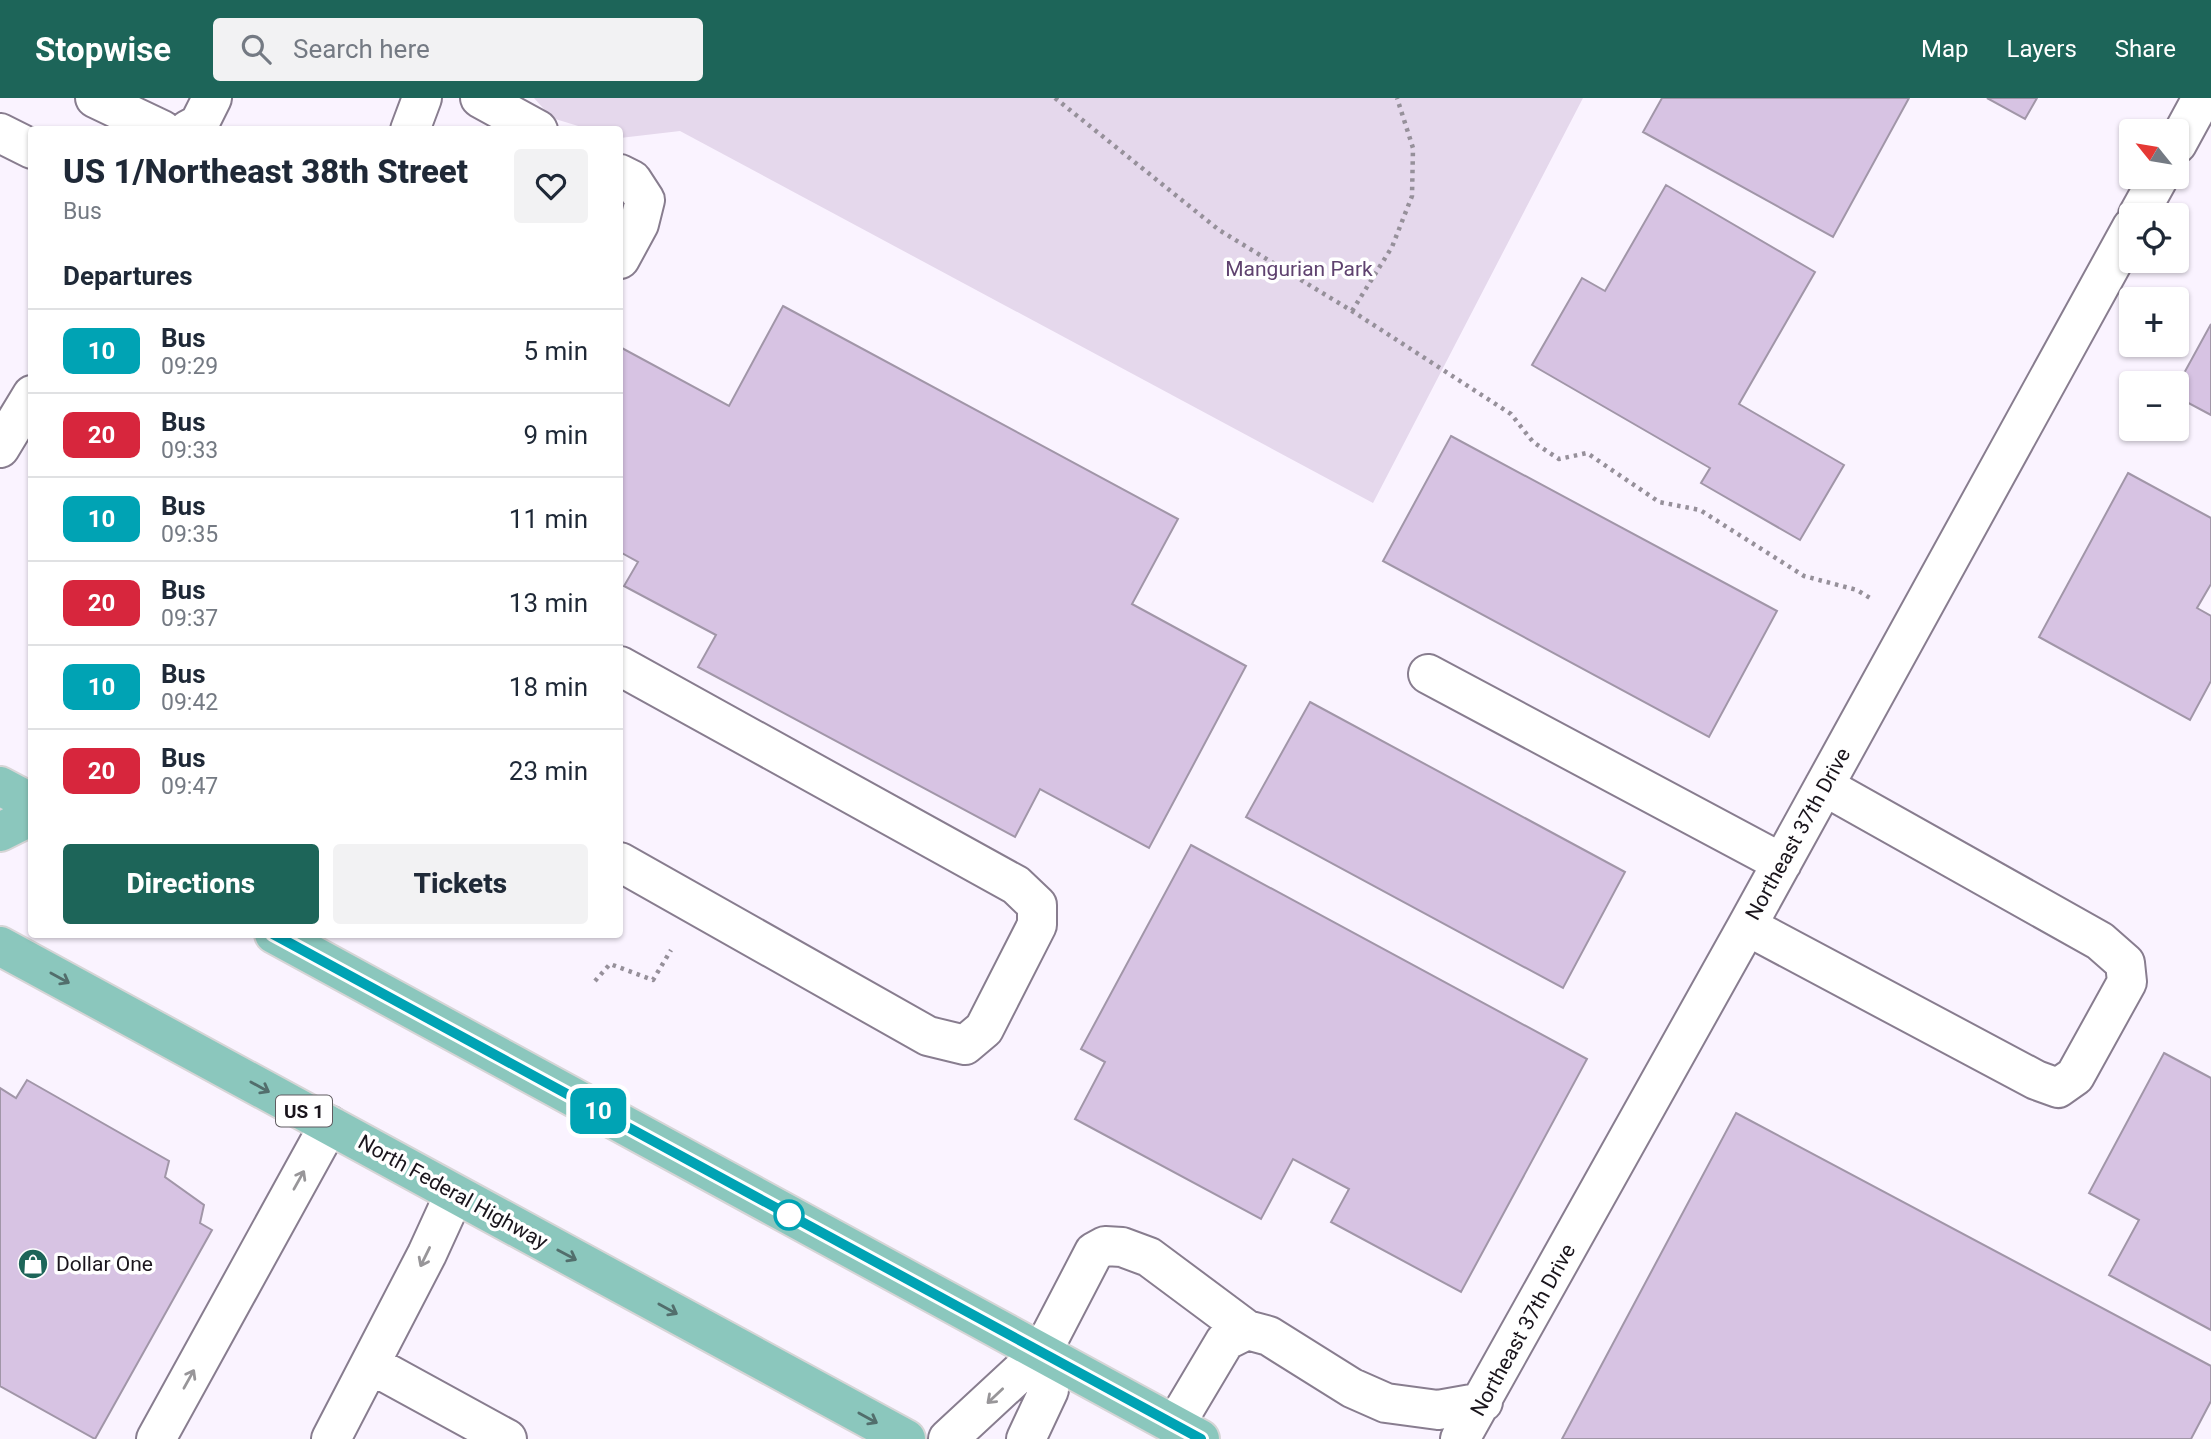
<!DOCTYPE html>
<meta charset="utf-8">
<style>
body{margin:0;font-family:Roboto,sans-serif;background:#f2f2f3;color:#1f2937;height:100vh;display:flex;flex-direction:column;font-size:26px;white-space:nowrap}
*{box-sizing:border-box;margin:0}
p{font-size:23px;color:#747a83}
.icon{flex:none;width:38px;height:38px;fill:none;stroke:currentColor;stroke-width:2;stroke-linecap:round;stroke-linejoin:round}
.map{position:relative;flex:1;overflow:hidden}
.panel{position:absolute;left:28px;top:28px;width:595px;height:812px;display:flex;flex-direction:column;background:#fff;border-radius:7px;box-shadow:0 2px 5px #0004}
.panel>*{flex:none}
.badge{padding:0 14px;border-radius:10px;font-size:24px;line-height:46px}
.needle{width:46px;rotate:300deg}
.controls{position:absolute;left:2119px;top:21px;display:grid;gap:14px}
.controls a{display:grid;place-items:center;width:70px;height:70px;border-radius:7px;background:#fff;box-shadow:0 2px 5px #0004;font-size:35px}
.map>.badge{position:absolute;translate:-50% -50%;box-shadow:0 0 0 4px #fff}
h2{padding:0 35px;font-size:26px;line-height:63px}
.round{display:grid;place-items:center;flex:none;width:74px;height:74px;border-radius:7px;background:#f2f2f3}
.head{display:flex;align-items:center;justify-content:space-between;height:119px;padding:0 35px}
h1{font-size:33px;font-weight:800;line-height:52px}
.button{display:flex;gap:14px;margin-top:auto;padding:14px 35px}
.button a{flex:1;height:80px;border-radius:7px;background:#1d6559;color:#fff;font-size:28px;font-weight:800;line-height:80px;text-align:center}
.button a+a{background:#f2f2f3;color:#1f2937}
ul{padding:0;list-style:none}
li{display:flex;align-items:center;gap:21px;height:84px;padding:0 35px;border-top:2px solid #e0e1e3}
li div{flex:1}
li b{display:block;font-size:26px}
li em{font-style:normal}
li .badge{min-width:77px;font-weight:700;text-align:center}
header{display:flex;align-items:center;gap:42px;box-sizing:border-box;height:98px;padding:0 35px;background:#1d6559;color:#fff}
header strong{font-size:33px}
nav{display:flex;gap:38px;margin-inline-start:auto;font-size:24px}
.search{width:490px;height:63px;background:#f2f2f3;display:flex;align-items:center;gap:18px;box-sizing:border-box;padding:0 24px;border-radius:7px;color:#747a83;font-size:26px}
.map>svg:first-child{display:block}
</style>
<header>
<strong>Stopwise</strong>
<div class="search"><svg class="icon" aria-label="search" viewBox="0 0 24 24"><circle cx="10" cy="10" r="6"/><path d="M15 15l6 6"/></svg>Search here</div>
<nav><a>Map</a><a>Layers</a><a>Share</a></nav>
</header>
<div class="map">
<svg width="2211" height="1341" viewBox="0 0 2211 1341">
<rect width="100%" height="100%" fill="#faf3ff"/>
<path fill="#e5d8ec" d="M534,0h1049l-210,405 -693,-372 -60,7v-8l-32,-1 -36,-11z"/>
<path fill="#d7c3e3" stroke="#a196a8" stroke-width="2" d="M1662,0h247l-76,139 -190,-105z
M1987,0h50l-12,21z
M1666,87l149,87 -76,132 105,61 -44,75 -99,-57 9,-15 -178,-103 50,-87 23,13z
M783,208l395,213 -46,85 114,62 -97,182 -109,-59 -25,48 -317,-170 18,-32 -92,-49 14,-24 -18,-10v-205l109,59z
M2211,226v91l-34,-18v-11z
M1451,338l326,175 -68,126 -326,-176z
M2128,375l83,45v66l-14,24 14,8v65l-21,39 -151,-83z
M1310,604l315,170 -62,116 -317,-171z
M1191,747l396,214 -126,233 -130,-70 18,-33 -56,-30 -32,60 -186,-100 30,-57 -24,-13z
M2164,955l47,25v252l-102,-55 30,-55 -50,-27z
M27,982l142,81 -4,16 39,28 -4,18 12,7 -117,209 -95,-53v-298l16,10z
M1736,1015l475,253v35l-20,38h-629z"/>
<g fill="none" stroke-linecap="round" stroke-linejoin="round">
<g stroke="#887d8f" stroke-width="42">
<path id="minor" d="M95,0l67,32
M480,0l58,32
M188,32l11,-6 13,-26
M410,32l12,-32
M0,35l32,16
M2177,46l25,-46
M620,76l12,6 13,20 -6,24 -19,35
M2138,117l21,-38
M0,350l32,-53
M620,568l396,219 21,20v20l-53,104 -19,16 -37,-9 -308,-174
M1428,576l354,189
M1747,828l289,154 22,8 17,-12 52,-94 -2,-19 -25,-22 -276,-155
M370,1266l137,75
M1175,1327l50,-84 22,-11
M156,1341l173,-314
M331,1341l96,-185 27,-59
M948,1341l94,-87 52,-100 11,-6 17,1 27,10 98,73 22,6 83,52 34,15 52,7 45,-8
M1026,1341l23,-49 -7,-38
M1460,1341l287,-513 385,-699"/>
</g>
<g stroke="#d6d5d6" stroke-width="42">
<path id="major" d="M0,688l32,17
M0,734l32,-16
M274,836l926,505
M0,848l906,493"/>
</g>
<path stroke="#96909a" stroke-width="4.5" stroke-dasharray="3.5 5" stroke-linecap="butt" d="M1055,0l164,132 133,81 159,103 22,28 26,17 28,-6 72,49 41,8 104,66 53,14 13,8
M1352,213l40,-64 20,-51 1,-48 -16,-50
M595,883l15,-17 43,16 18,-30"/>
<use href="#minor" stroke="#fff" stroke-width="38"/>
<use href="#major" stroke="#8bc7bd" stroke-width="38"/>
</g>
<defs><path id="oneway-shaft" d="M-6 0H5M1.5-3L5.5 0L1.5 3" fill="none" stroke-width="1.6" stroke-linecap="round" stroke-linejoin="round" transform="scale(1.75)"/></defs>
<g stroke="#526e6c">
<use href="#oneway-shaft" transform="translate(60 880) rotate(29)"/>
<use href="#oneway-shaft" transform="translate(260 989) rotate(29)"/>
<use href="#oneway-shaft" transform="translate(567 1157) rotate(28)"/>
<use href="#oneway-shaft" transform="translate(668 1211) rotate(29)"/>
<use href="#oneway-shaft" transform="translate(868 1320) rotate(29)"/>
</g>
<g stroke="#989699">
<use href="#oneway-shaft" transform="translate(299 1082) rotate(-61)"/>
<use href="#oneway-shaft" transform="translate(425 1159) rotate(116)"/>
<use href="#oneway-shaft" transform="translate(189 1281) rotate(-61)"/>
<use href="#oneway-shaft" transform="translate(995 1298) rotate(137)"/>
</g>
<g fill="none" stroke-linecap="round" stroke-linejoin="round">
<g stroke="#fff" stroke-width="16">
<path id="line" d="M273,836l928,505"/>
</g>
<use href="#line" stroke="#00a3b4" stroke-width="10"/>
</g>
<defs>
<g id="shop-disc" transform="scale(1.575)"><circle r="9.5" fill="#1d6559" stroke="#fff"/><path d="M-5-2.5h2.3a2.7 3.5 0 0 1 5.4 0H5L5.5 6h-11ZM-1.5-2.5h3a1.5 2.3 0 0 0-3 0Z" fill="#fff"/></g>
</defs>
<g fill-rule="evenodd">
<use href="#shop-disc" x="33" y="1166"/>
</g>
<circle fill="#fff" stroke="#00a3b4" stroke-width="3.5" cx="789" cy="1117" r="14"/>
<g text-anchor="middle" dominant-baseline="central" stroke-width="7" stroke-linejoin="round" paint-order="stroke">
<rect fill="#fff" stroke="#5f5b60" stroke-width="2" x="276" y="997.5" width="56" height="31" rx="5"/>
<g font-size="19" font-weight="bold" fill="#1a151c">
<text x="304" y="1013">US 1</text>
</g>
<g font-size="21" fill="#5f426f" stroke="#fff">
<text x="1299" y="171">Mangurian Park</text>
</g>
<g font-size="21" fill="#1a151c" stroke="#fff">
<text transform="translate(1798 736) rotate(-61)">Northeast 37th Drive</text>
<text transform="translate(453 1094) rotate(29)">North Federal Highway</text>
<text transform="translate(1523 1232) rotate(-61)">Northeast 37th Drive</text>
</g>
<g font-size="21" fill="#1a151c" stroke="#fff" text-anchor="start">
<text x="56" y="1166">Dollar One</text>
</g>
</g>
</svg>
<div class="controls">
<a><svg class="needle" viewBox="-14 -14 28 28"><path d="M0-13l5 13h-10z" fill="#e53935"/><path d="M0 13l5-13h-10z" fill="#747a83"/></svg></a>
<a><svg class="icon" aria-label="locate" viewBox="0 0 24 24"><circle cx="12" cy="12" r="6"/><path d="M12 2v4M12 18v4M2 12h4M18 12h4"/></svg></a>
<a>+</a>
<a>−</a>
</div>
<b class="badge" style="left:598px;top:1013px;background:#00a3b4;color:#fff">10</b>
<section class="panel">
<div class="head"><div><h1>US 1/Northeast 38th Street</h1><p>Bus</p></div><a class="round"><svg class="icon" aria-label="heart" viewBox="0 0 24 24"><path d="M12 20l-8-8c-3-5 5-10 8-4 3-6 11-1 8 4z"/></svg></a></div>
<h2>Departures</h2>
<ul>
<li><span class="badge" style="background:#00a3b4;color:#fff">10</span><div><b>Bus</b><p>09:29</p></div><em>5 min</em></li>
<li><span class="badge" style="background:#d7263d;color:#fff">20</span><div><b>Bus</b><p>09:33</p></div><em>9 min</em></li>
<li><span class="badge" style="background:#00a3b4;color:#fff">10</span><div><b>Bus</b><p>09:35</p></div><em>11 min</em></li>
<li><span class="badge" style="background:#d7263d;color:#fff">20</span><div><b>Bus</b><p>09:37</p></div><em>13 min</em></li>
<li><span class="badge" style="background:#00a3b4;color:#fff">10</span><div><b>Bus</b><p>09:42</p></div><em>18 min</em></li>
<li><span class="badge" style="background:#d7263d;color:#fff">20</span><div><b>Bus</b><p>09:47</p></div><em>23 min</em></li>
</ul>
<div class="button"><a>Directions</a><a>Tickets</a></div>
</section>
</div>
